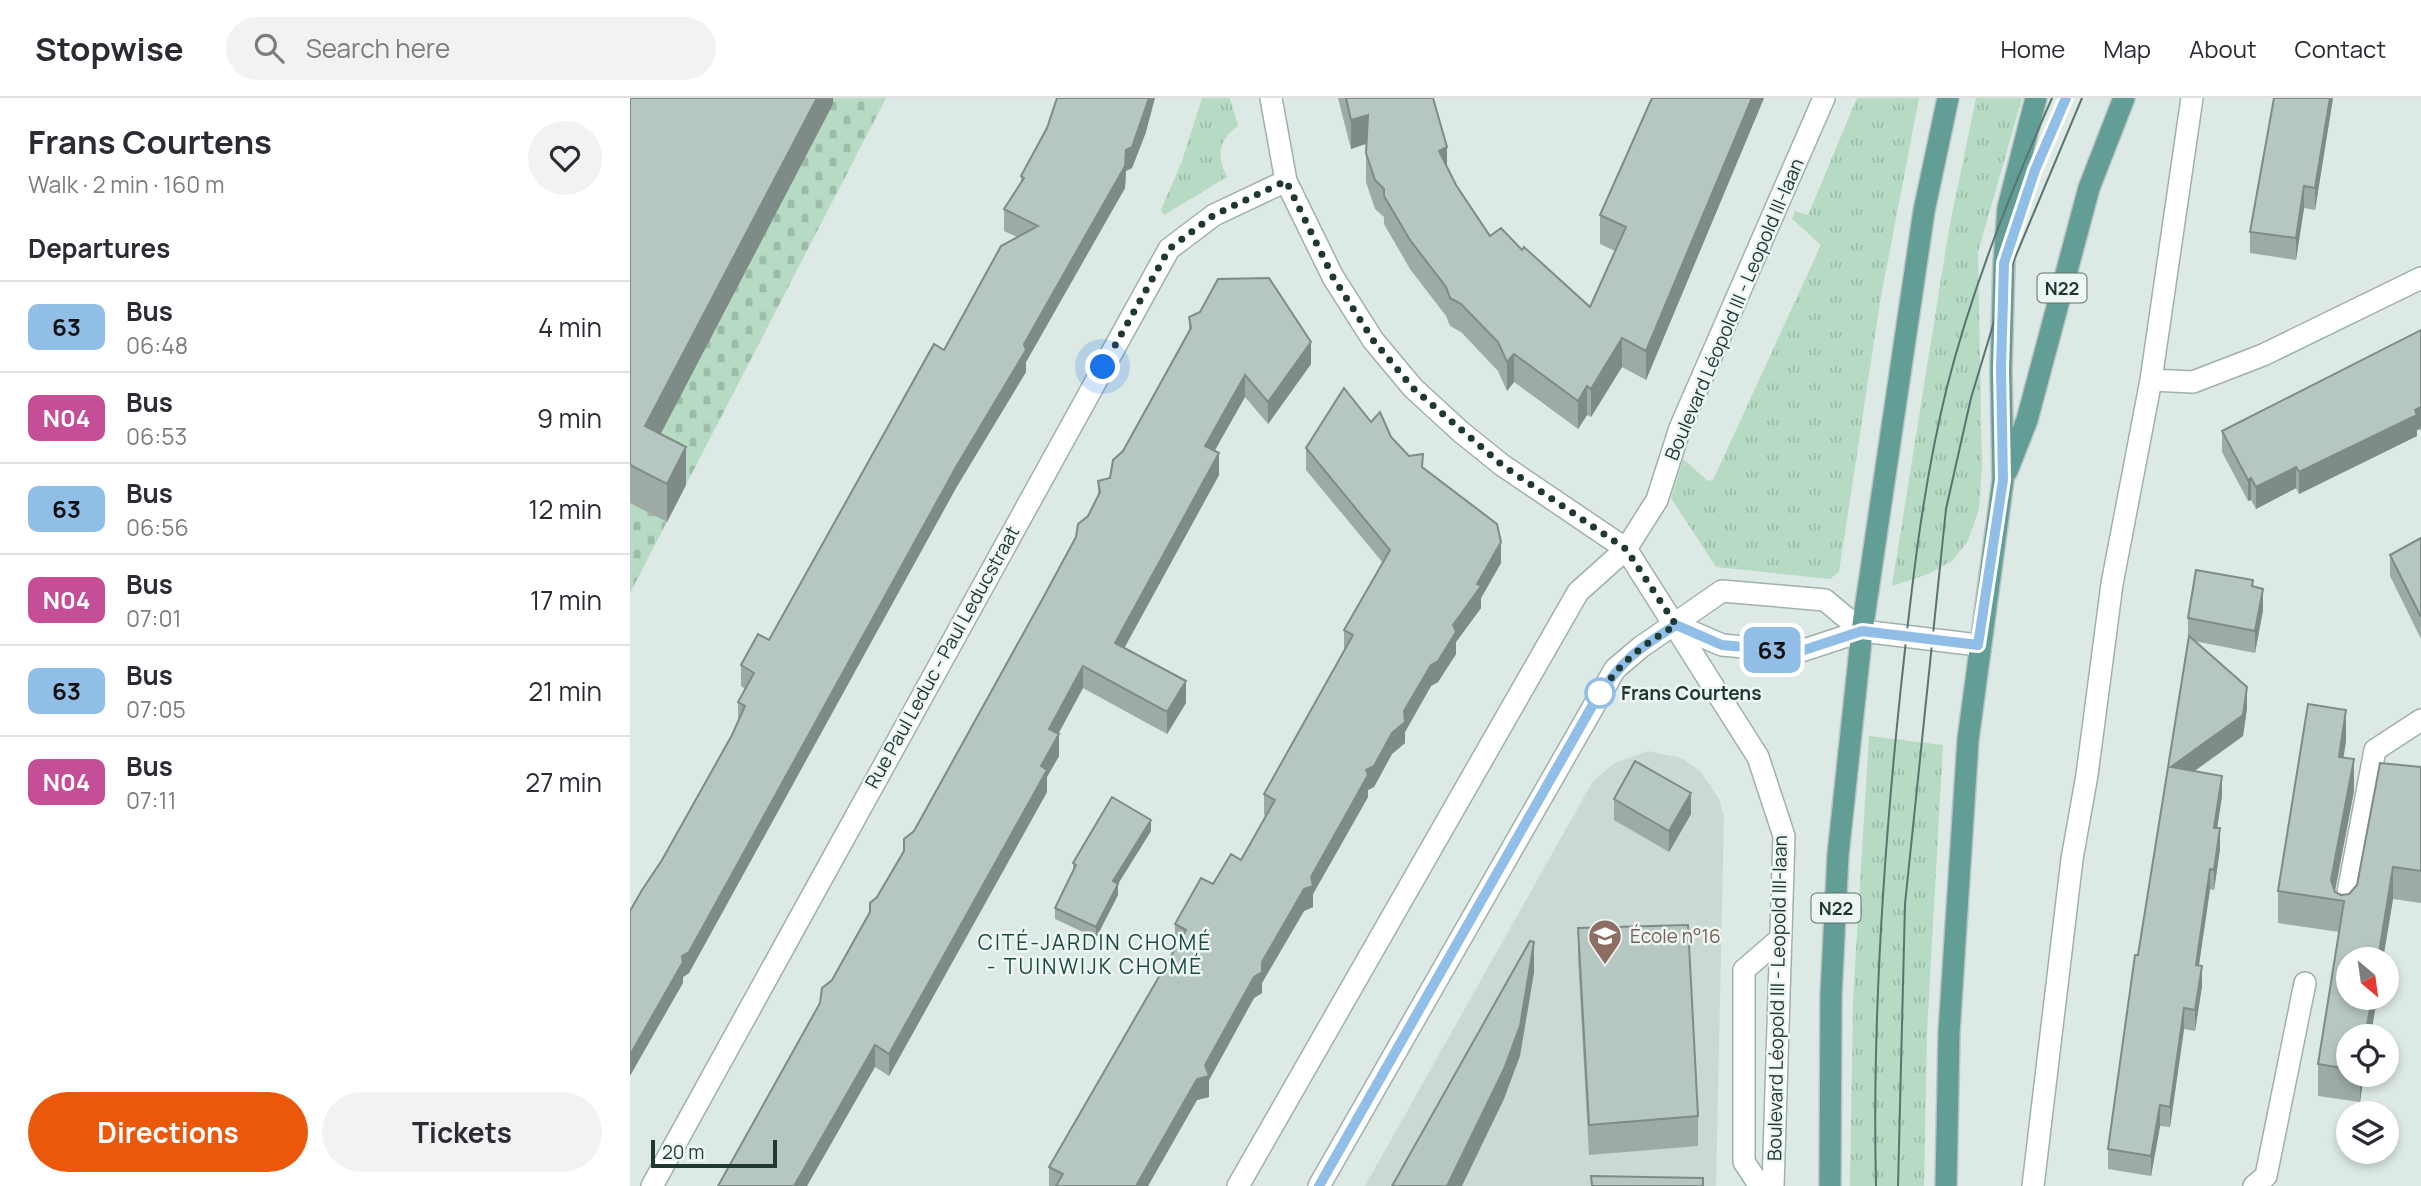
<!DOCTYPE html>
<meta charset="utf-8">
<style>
body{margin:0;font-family:Manrope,sans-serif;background:#f2f2f3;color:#2b2b33;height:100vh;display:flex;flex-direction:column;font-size:26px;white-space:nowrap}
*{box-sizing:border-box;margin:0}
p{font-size:23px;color:#7c7c81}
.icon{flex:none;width:38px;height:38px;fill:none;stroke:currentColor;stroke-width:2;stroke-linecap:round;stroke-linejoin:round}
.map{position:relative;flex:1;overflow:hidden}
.details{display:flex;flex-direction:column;background:#fff;width:630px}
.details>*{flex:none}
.badge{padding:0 14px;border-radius:10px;font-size:24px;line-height:46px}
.needle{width:46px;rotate:151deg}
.controls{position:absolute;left:1706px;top:849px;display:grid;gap:14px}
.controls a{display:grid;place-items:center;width:63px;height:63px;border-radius:50%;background:#fff;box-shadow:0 4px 10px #0003;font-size:35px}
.scale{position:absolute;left:21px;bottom:18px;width:126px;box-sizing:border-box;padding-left:7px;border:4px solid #1f3834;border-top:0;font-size:19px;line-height:24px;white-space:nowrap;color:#1f3834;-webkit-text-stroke:5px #edf6f2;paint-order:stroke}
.you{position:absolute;width:35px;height:35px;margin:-18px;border:5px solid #fff;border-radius:50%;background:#1a73e8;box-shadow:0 0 0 10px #1a73e833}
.map>.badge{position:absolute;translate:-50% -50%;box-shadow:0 0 0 4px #fff}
h2{padding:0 28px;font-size:26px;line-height:63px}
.round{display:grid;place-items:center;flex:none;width:74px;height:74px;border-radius:37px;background:#f2f2f3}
.summary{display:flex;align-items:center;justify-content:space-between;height:119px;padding:0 28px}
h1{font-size:33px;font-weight:700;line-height:52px}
.action{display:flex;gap:14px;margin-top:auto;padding:14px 28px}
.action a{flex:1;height:80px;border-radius:42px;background:#ea580c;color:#fff;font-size:28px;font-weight:700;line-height:80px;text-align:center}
.action a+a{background:#f2f2f3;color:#2b2b33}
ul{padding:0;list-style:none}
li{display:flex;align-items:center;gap:21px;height:91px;padding:0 28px;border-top:2px solid #e1e1e2}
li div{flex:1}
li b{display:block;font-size:26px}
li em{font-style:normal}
li .badge{min-width:77px;font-weight:700;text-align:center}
header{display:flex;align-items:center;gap:42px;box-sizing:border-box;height:98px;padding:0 35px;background:#fff;border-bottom:2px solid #e1e1e2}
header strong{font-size:33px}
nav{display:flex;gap:38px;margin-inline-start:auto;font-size:24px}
.search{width:490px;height:63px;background:#f2f2f3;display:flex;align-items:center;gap:18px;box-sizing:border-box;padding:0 24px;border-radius:38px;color:#7c7c81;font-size:26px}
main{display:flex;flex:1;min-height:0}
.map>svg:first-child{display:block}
</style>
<header>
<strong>Stopwise</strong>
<div class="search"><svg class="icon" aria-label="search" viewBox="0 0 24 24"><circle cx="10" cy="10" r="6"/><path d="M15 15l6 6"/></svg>Search here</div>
<nav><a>Home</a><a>Map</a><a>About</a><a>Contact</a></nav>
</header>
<main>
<section class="details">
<div class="summary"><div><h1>Frans Courtens</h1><p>Walk · 2 min · 160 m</p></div><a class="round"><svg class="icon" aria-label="heart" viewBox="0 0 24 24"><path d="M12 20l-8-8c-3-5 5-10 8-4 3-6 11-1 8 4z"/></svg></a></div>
<h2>Departures</h2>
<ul>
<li><span class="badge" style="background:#91bee7;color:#111">63</span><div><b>Bus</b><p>06:48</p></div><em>4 min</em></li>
<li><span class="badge" style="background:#c44f97;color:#fff">N04</span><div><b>Bus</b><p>06:53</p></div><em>9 min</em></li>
<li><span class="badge" style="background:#91bee7;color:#111">63</span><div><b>Bus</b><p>06:56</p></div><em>12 min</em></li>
<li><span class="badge" style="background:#c44f97;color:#fff">N04</span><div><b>Bus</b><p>07:01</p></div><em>17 min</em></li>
<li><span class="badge" style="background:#91bee7;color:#111">63</span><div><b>Bus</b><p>07:05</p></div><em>21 min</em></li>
<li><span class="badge" style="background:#c44f97;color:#fff">N04</span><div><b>Bus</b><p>07:11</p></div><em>27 min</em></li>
</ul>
<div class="action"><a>Directions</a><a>Tickets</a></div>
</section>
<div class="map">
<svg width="1791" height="1088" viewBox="0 0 1791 1088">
<defs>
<pattern id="grass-tufts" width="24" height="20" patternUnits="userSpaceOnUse" patternTransform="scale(1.75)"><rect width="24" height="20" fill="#b6dac4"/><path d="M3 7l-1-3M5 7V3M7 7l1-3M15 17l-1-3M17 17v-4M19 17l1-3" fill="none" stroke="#9cbca9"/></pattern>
<pattern id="cemetery-stones" width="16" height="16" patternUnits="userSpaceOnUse" patternTransform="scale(1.75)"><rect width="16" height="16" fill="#b6dac4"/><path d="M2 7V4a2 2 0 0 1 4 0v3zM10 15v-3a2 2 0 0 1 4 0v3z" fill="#9cbca9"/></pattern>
</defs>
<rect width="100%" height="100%" fill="#dde9e5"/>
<path fill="#cbd9d4" d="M1018,653l34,7 19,14 18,27 5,17 -8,370h-351l228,-405 20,-17z"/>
<path fill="url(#grass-tufts)" d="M572,0h28l8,28c-20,14 -22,30 -11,51l-63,38 -3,-5 21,-49z
M1227,0h62l-39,204 -41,270 -9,7 -114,-12 -45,-69 12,-39 25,22 5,-1 108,-235 -29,-26 3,-8 13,4z
M1346,0h46l-44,154 4,215 -3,42 -11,32 -16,20 -24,13 -36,12 57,-357z
M1239,638l74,9 -16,287 -3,154h-74l3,-186z"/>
<path fill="url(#cemetery-stones)" d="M0,0h256l-256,495z"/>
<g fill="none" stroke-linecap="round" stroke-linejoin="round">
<g stroke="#a0b0ac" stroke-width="24">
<path id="minor" d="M641,0l15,83 47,96 40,63 40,48 48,44 41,33 124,84 132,208 26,79 -11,350
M1521,282l42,2 70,-27 158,-77
M1714,816l31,-164 46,-30
M22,1088l517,-937 45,-34 72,-34
M1130,1088l-16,-24v-192l37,-32
M1403,1088l39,-327 15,-84 25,-191 39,-204 41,-282
M1624,1088l12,-10 39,-193"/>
</g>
<g stroke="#a0b0ac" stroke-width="24">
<path id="tertiary" d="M1046,527l46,20 76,7 64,-21 116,14
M608,1088l340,-594 48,-43 31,-49 23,-72 144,-330
M689,1088l296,-517 26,-22 81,-56 103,9 37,31"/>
</g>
<g stroke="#bcc3c2" stroke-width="24">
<path id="primary" d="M1377,373l20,-51 62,-232 35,-90
M1200,1088l1,-191 7,-140 24,-224 62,-420 24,-113
M1316,1088l3,-153 19,-293 35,-260 -2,-110 3,-107 4,-55 28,-110"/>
</g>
<use href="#minor" stroke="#fff" stroke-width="21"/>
<use href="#tertiary" stroke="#fff" stroke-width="21"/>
<use href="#primary" stroke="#629e96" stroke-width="21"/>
<path stroke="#597470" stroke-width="2" d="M1246,1088c-4,-164 7,-327 24,-490 11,-104 22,-208 47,-309 25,-99 64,-196 105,-289
M1268,1088l7,-282 41,-395 25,-111 38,-126 73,-174"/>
</g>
<path fill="#9daaa6" d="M0,0h203v6l-173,330 26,51 -19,37 -37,-19z
M708,0h95l14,69 9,18 34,51 32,14 68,57 25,-56 -15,-7v-29l52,-117h112l-118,282 -24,-13 -31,50 -4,-2 -9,14 -64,-47 -7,9 -9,-20 -37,-39 -11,-6 -4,-10 -36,-47 -26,-45v-7l-9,-8 -9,-27v-38l-15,5z
M1703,0l-18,112 -11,-2 -8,52 -46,-7v-21z
M516,34l-14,36 -6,3 -1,17 -99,174v10l-70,116 -267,485 -6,4v6l-21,-123 70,-125 6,-13v-20l7,-13 -4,-3v-21l28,-25 175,-290 73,-113 -13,-6v-22l17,-26v-7z
M559,219l122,47 -43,60 -23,-27 -31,54 5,24 -95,173 62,55 -19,31 -84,-46 -25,46 1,22 -12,21v15l-158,284 -14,-9 -43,-87 256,-464 10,-20v-15l12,-3 79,-145z
M1791,232v99l-4,1v6l-118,58 -3,-6 -40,21 -5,-9 -3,1 -26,-49v-21z
M741,324l20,15 18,19 14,11 78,96 -20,35v10l-25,34v12l-18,28 -7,4 -26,46v11l-13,11 -18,33 -6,3v7l-55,97v13l-9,4 -42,72v10l-8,5 -45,82v17l-12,3 -49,86h-99v-19l128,-221 -2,-1v-21l38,-40 28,-24 25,-44 -2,-1v-21l80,-143v-21l39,-67 -77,-93v-22z
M1791,440v101l-31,-63v-21z
M1633,512l-8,43 -61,-12 53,67 -4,28 -49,35 28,25 -5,32 3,21 -6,41 -4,-1 -11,76 3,21 -7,45 -11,-2 -14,98 -10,-1 -9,50 -43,-7v-20l80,-510v-21z
M1716,643l-3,16 11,34 -19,101 6,3 8,-1 8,-9 64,-118v136l-28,-4 -10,60h-35v115h16l-4,28 -42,-6v-32l21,-132 -61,-9v-32z
M984,701l77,15 -22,38 -55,-32z
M521,733l-33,53v11l-22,43 -41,-19v-11l18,-38v-7z
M948,830l120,188v30l-109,9 -11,-197z"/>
<path fill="#7f8b87" d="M187,0h16v6l-188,360v-38z
M519,0h6l-9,34 -14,36 -6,3 -1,17 -99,174v10l-70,116 -267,485 -6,4v6l-53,93v-21l52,-99 342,-612 102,-194z
M1122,0h12l-118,282v-29z
M1700,0h3l-18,112v-22z
M738,17v28l-17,6v-29z
M817,49v29l-8,-25z
M1674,88v22l-8,52v-22z
M992,240v29l-31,50v-28z
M681,244v22l-43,60v-22z
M884,256v28l-7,9v-29z
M615,277v22l-40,71v-22z
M957,288v29l-9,14v-28z
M1791,309v22l-4,1v6l-118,58v-22z
M56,349v38l-19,37v-38z
M589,355v22l-104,190v-22z
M1666,369v21l-40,21v-22z
M1621,380v22l-3,1v-21z
M871,444v21l-20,35v10l-25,34v12l-18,28 -7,4 -26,46v11l-13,11 -18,33 -6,3v7l-55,97v13l-9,4 -42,72v10l-8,5 -45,82v17l-12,3 -49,86h-12l175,-309 55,-107 38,-59 49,-86z
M1633,491v21l-8,43v-22z
M453,568v22l-34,63v-22z
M556,583v22l-19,31v-22z
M1617,589v21l-4,28 -72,52v-21z
M1716,612v31l-7,47v-31z
M429,636v22l-12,21v15l-158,284v-22z
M1724,661v32l-21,109 -2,-20z
M1592,678v20l-8,52v-20z
M1061,695v21l-22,38v-21z
M521,722v11l-38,61v-11z
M1590,730v21l-6,41v-20z
M1763,769v32l-10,60h-5z
M1580,771v20l-14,96v-20z
M488,786v11l-22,43v-11z
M904,844v31l-14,83 -16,43 -42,87h-15z
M1572,868v20l-7,45v-21z
M1742,900h5l-6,38h-6z
M1554,910v21l-14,98v-20z
M245,947v22l-68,119h-13z
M1730,976h4l-4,28z
M1530,1007v21l-9,50v-20z"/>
<path fill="#b6c6c1" stroke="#7f8b87" stroke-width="2" d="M0,0h187l-172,328 41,21 -19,37 -37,-19z
M427,0h92l-17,49 -6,3 -1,16 -101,178 2,6 -70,117 -267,485 -7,4 1,6 -53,93v-144l12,-21 20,-30 70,-125 13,-29 -7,-4 16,-29 -13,-8 17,-31 11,6 165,-296 10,6 57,-104 37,-20 -34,-17 20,-31 -3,-2 26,-48z
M716,0h87l14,49 -8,4 17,34 34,51 11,-8 21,22 2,-3 66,60 36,-80 -26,-12 52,-117h100l-106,253 -24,-13 -31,51 -4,-3 -9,15 -64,-47 -7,8 -9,-20 -37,-38 -11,-6 -4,-11 -36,-47 -26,-44v-7l-9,-9 -9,-27 2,-38 -17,5z
M1644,0h56l-15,90 -11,-2 -8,52 -46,-6z
M639,180l42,64 -43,60 -23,-27 -40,71 14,7 -104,190 71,38 -19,31 -84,-46 -34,63 10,5 -18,32 6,4 -158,284 -14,-9 -81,141h-76l102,-183 2,-15 10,-8 38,-68v-9l7,-6 27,-46v-12l10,-8 129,-233 33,-61 2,-13 10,-8 12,-24 -2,-11 12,-3 3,-18 10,-9 68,-123 -2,-11 11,-5 18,-33z
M1791,232v77l-6,3 2,5 -118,57 -3,-5 -40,20 -5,-9 -3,2 -26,-49z
M714,290l27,34 9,-10 11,25 18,19 14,-2 -1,13 75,57 4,18 -24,42 4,2 -28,39 3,7 -18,29 -7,4 -27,46 1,11 -13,11 -18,33 -8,4 2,5 -57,102 2,9 -9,3 -42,73v10l-8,5 -49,88 4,11 -12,3 -61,107h-80l7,-12 -14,-7 137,-237 -11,-6 26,-46 12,6 18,-30 10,6 34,-60 -11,-6 89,-159 -9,-5 46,-80 -84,-102z
M1791,440v79l-31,-62z
M1566,472l57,10 -1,6 11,3 -8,42 -67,-13z
M1559,538l58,51 -4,28 -72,52 51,9 -8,52h6l-6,42 -4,-1 -14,96 6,1 -7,44 -11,-2 -14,99 -10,-2 -9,51 -43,-7 27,-194h3z
M1678,606l38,6 -7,47 15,2 -23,121 4,12 6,3 8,-1 8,-9 23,-122 41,4v104l-28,-4 -15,92h-30v39h24l-7,38h-17v33l-30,-5 26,-163 -66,-10z
M1005,663l56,32 -22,38 -55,-32z
M482,699l39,23 -38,61 5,3 -22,43 -41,-19 21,-43 -3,-2z
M1058,827l10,191 -109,9 -11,-197z
M900,843l4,1 -14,84 -16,43 -57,117h-55z
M961,1078l112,2v8h-111z"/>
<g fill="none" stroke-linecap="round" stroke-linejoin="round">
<g stroke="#fff" stroke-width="16">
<path id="line" d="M689,1088l276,-485c25,-39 42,-52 81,-76l46,20 76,7 64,-21 116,14 25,-165 -2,-111 3,-106 31,-93 31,-72"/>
</g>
<use href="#line" stroke="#91bee7" stroke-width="10"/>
<path stroke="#1f3834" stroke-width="7" stroke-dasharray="0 12.6" d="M473,269l66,-118 45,-34 72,-34 47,96 40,63 40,48 89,77 124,84 50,76c-39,24 -56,37 -81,76l5,-8"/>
</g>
<defs>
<g id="school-pin" transform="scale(1.75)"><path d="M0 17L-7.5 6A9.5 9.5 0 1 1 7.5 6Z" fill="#8d6e63" stroke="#edf6f2"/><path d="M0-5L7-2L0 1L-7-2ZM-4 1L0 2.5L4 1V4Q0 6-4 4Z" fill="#fff"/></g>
</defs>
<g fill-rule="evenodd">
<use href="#school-pin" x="975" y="838"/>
</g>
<circle fill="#fff" stroke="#91bee7" stroke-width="3.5" cx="970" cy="595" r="14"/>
<g text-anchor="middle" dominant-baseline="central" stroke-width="5" stroke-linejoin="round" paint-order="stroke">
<g fill="#edf6f2" stroke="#5d716d" stroke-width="2">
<rect x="1407.5" y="175.5" width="49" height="29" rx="5"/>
<rect x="1181.5" y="795.5" width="49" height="29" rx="5"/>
</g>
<g font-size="18" font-weight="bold" fill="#1f3834">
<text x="1432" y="190">N22</text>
<text x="1206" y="810">N22</text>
</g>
<g font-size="19" fill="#1f3834" stroke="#edf6f2">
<text transform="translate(1104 211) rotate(-67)">Boulevard Léopold III - Leopold III-laan</text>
<text transform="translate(312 559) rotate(-61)">Rue Paul Leduc - Paul Leducstraat</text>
<text transform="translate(1147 900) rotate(-89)">Boulevard Léopold III - Leopold III-laan</text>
</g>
<g font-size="19" font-weight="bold" fill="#1f3834" stroke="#edf6f2" text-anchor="start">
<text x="991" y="595">Frans Courtens</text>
</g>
<g font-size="19" fill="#785e54" stroke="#edf6f2" text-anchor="start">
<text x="1000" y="838">École n°16</text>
</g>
<g font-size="21" letter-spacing="2" fill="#1c4943" stroke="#edf6f2">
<text x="465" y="844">CITÉ-JARDIN CHOMÉ<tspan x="465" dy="24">- TUINWIJK CHOMÉ</tspan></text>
</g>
</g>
</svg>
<div class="controls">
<a><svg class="needle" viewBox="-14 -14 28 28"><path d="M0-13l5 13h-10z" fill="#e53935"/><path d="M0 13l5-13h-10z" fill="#7c7c81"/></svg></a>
<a><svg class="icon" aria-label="locate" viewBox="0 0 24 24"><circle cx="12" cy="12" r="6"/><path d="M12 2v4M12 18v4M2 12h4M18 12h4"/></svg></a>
<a><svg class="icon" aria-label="layers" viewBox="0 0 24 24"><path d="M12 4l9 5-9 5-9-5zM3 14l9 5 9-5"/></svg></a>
</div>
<div class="scale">20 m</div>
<div class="you" style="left:473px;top:269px"></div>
<b class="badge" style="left:1142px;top:552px;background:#91bee7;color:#111">63</b>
</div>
</main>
